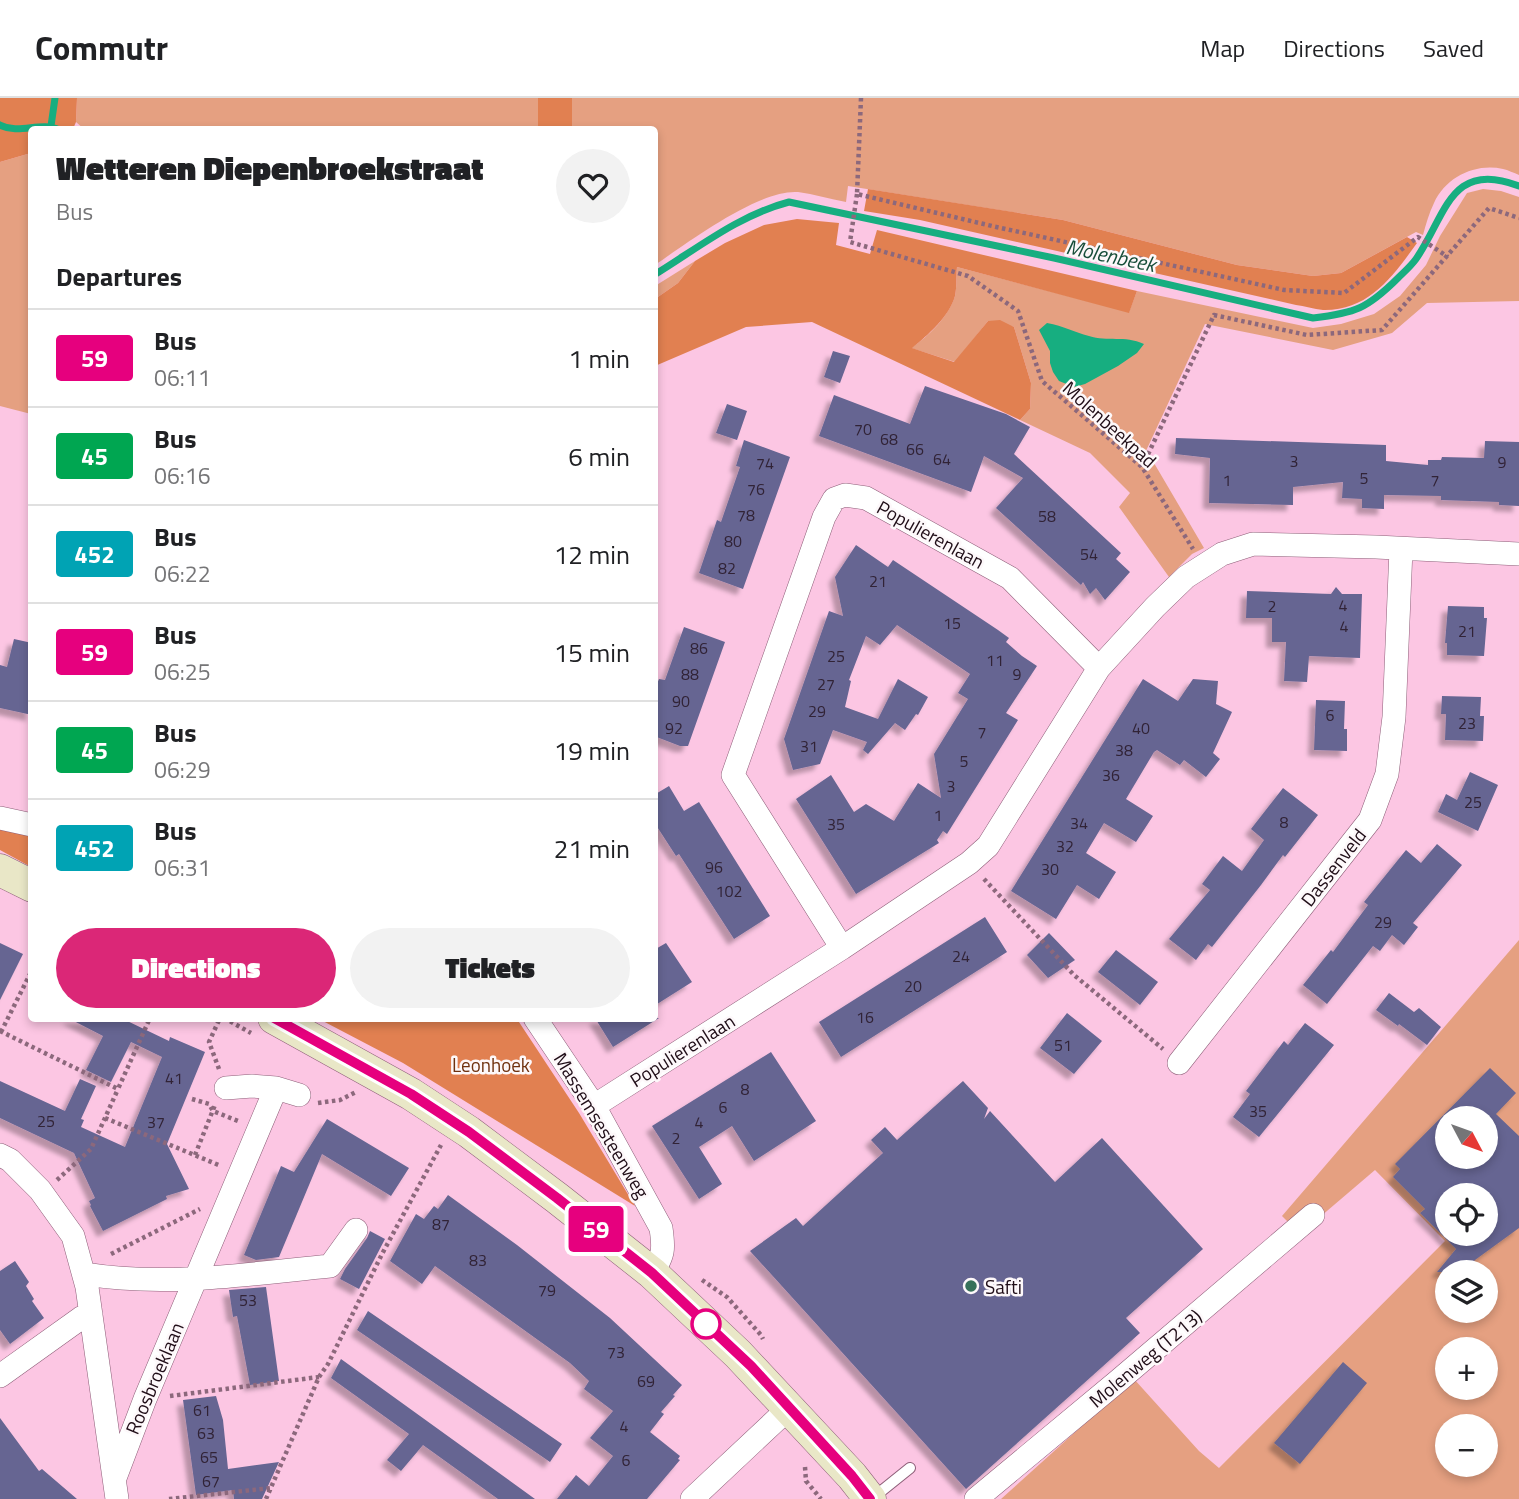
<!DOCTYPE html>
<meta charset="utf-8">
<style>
body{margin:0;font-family:"Titillium Web",sans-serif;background:#f2f2f2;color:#202124;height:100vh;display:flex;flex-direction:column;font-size:26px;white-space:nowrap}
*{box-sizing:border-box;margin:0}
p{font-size:23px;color:#757577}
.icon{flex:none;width:38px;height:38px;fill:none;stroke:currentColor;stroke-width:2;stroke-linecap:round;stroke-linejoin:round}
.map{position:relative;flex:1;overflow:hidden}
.details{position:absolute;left:28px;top:28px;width:630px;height:896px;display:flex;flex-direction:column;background:#fff;border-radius:7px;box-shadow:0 4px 10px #0003}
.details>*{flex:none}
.badge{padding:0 14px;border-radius:5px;font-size:24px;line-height:46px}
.needle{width:46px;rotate:131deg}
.fabs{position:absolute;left:1435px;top:1008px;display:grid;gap:14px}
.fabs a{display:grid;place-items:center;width:63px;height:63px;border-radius:50%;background:#fff;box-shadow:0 4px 10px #0003;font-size:35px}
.map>.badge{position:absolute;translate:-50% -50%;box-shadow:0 0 0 4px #fff}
h2{padding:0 28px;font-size:26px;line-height:63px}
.round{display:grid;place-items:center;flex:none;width:74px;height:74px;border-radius:37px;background:#f2f2f2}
.overview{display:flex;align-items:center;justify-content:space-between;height:119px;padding:0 28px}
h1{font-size:33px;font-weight:800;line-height:52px}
.action{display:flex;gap:14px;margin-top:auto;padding:14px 28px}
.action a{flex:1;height:80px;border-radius:42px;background:#db2777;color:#fff;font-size:28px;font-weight:800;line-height:80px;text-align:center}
.action a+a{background:#f2f2f2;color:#202124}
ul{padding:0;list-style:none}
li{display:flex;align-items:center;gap:21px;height:98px;padding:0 28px;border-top:2px solid #e0e0e0}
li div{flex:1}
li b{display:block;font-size:26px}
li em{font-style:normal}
li .badge{min-width:77px;font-weight:700;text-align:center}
header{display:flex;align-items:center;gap:42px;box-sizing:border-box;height:98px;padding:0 35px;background:#fff;border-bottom:2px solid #e0e0e0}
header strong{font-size:33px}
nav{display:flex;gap:38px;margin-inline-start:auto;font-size:24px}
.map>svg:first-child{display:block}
</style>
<header>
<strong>Commutr</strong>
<nav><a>Map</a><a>Directions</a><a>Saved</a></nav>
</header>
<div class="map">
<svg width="1519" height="1401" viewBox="0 0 1519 1401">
<defs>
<filter id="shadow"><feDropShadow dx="-6" dy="6" stdDeviation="2" flood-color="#0004"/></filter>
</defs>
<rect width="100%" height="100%" fill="#fcc6e3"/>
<path fill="#e5a081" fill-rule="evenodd" d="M77,0h461v31l-453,1 -9,-8z
M572,0h947v77c-5,-2 -11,-5 -16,-6 -28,-6 -57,8 -69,34 -5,10 -8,21 -11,32l-7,-3 -75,41 -28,3 -76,-11 -174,-45 -215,-34 -2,16c-16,-3 -32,-8 -48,-10 -39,-3 -111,51 -143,73l-1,-135 -82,-1z
M31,55v261l-31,-8v-244z
M1483,91l18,2 18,6v104l-92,2 -35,30 -59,17 -128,-26 -60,129 9,10 50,85 -12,6 -23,23 -50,-70 11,-14 -40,-40 -70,-33 10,-11 1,-26 -17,-56 -26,-6 -33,41 -44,-14c17,-11 38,-32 44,-52 2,-9 1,-20 2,-29l172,45 8,-21 176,37 28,-4 33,-10 26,-18 26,-31 14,-29 27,-43z
M695,163l-17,22 -23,16v-13z
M1519,842v559h-518l133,-120 65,72 20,17 226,-227 -70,-71 -75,64 -18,-18zM1447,1020h39v39h-39zM1447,1097h39v39h-39zM1447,1174h39v39h-39zM1447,1251h39v39h-39zM1447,1328h39v39h-39z"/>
<path fill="#e18051" d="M0,0h77l-1,24 -3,7 -41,1 -1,23 -31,9z
M538,0h34v31h-34z
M868,91l195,31 174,45 76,11 28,-3 66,-36 10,6c-24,33 -48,68 -94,67 -9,-1 -19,-4 -27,-5l-376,-85 -56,-9z
M797,121l42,4 -3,22 34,9 7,-24 260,61 -8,22 -172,-46c-1,9 0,20 -2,29 -6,21 -27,39 -43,52l42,14 34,-41 12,-1 14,7 17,56 -1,26 -10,11 -208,-98 -66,5 -91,39v-67l23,-16 17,-22 30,-18 39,-18z
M0,731l31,7v31l-31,-17z
M319,921h198l62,94 56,93 -232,-143z"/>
<path fill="#17ae80" d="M1047,225c17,3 27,9 42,13 19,6 35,-1 55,8l-7,9 -19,13 -33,18 -11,3 -15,-6 -6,-9 -3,-9v-12l-11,-21z"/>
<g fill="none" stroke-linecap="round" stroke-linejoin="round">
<path stroke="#17ae80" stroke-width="7" d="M0,27c19,10 41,-4 59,5
M51,28l4,-28
M654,177c44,-27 85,-60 135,-73l265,56 259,60c42,-5 54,-9 85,-40 6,-6 13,-12 18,-19 30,-43 34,-100 103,-73"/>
</g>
<path fill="#666592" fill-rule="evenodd" filter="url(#shadow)" d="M833,253l17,5 -10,27 -16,-6z
M925,288l81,28 24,13 -16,27 107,99 -5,6 14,13 -25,28 -9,-12 -6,6 -7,-12 -2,3 -85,-77 27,-30 -39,-22 -13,36 -152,-56 15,-41 76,29z
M727,306l20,7 -10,29 -21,-7z
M1176,340l210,7v16l42,4v-5h13l1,-3 42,1 1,-17 34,1v64l-20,-1v-3l-58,-2v-4l-57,-1v14l-22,-1v-9l-20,-1 1,-16 -50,5v18l-84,-2 1,-45 -35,-4z
M744,342l46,17 -47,132 -44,-16 18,-53 4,2 19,-55 -4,-1z
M856,447l32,22 5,-7 105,70 11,8 -3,4 16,14 15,10 -31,47 12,7 -71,114 -4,-3 -6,9 2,3 -83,51 -60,-95 35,-24 23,37 12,-8 28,17 24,-38 23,15 -7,-44 34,-55 -10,-6 12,-19 -73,-49 -17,20 -14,-9 -17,44 2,1 -6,26 33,12 20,-40 30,18 -10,18 -2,-1 -11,16 -10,-7 -27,31 -5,-4 4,-8 -34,-12 -13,34 -27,6 -9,-31 45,-128 14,5 -8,-39z
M1336,489l6,7h20l-2,64 -51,-2 -2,26 -23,-1 2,-39h-14v-24h-26l1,-27 84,3z
M1448,508l36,1v11h3l-3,38 -37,-1v-12h-2z
M684,529l41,15 -37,104h-8l-26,-10v-45l5,-12 6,1z
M14,541l18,4v72l-32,-7v-43l7,2z
M1143,581l35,22 15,-22 25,2 -2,23 16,8 -19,41 7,6 -14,18 -22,-17 -4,5 -23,-15 -3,2 -28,47 27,17 -17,26 -32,-19 -18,30 30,19 -17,27 -22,-14 -21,34 -45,-28z
M1442,598l39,1 -1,19h4l-1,25 -38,-1 1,-26h-5z
M1316,602l29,1 -1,28h3v22l-33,-1z
M1470,674l28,13 -20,46 -40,-19 8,-18 11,6z
M669,688l15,25 15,-9 71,114 -36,23 -55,-85 -3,2 -22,-34v-27z
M1283,690l35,27 -33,42 -2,-2 -22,30 -49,62 -4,-3 -12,16 -27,-21 41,-49 -8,-6 21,-28 19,15 22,-31 -13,-11z
M1437,746l25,21 -49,58 5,4 -14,18 -12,-10 -12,16 -7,-5 -46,58 -24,-19 28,-35 2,2 35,-47 -4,-3 42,-52 15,13z
M985,819l22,35 -166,105 -22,-35z
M1049,835l26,27 -27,18 -21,-23z
M0,845l23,11 -23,46z
M666,845l26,39 -38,24v-56z
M1116,852l42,32 -18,23 -42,-33z
M1389,895l25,19 5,-4 22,19 -14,18 -28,-21 -1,2 -22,-16z
M1067,915l35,28 -28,33 -34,-26z
M68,920h53l48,23 1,-4 35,15 -38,92 22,45 -23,7 1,3 -64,32 -13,-25 1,-1 -2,-4 6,-3 -21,-45 -74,-35v-37l65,30 15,-32 16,7 -15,33 3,1 -3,7 44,20 37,-90 -31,-15 -20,40 -25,-12 17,-34z
M595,920h64l-46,29z
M1305,925l29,22 -75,92 -26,-20 17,-23 -4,-3 38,-50 4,4z
M771,954l45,69 -62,40 -22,-35 -33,21 23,37 -23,15 -47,-73z
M1490,970l26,25 -20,21 23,22v92l-44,32 -11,12h-27l19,-23 -36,-36 5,-4 -32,-32 7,-8 -5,-5zM1447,1020h39v39h-39zM1447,1097h39v39h-39z
M963,983l25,27 -4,11 6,-8 65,71 47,-44 101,111 -77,69 14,15 -174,156 -216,-238 46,-33 7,8 80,-73 -12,-13 14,-13 12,13z
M327,1021l82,49 -18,28 -69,-42 -43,103 -23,3 -12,-5 37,-89 13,6z
M448,1097l69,50 93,73 72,67 -9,10 2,1 -14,16 3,2 -14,18 30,24 -2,3 2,1 -33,39h-90l19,-24 13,11 24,-30 -23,-18 23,-27 -29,-22 5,-8 -19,-18 -135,-97 -13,18 -32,-23 26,-47 8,5 10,-13 4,3z
M370,1133l15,8 -26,50 -19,-10 5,-10 22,-31z
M15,1163l14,21 -3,4 8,13 -2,2 12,17 -34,26 -10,-14v-59z
M266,1189l13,94 -29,4 -13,-69 -4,1 -4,-27z
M368,1213l194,133 -12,18 -193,-132z
M341,1261l194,140h-37l-75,-54 -22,26 -14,-11 22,-26 -78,-56z
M1343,1264l24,21 -67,81 -26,-21z
M216,1298l7,24 5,49 51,-7 -17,37h-28l-1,-9 -37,5 -13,-95z
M0,1320l39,53 3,-2 35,30h-77z"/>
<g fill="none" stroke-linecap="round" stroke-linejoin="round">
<g stroke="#8e5f79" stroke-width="12">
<path id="lane" d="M874,1399l36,-29"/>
</g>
<g stroke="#8e5f79" stroke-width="24">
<path id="street" d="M1099,570l56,-61 31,-30 36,-23 31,-10 123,3 143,7
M0,720l32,7
M535,920l59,88 67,122c3,21 3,27 -9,45
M1179,965l191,-243 17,-46 7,-57 7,-168
M226,990l26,-2 24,2 23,7
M594,1008l248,-158 -109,-173 91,-258 10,-18 11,-4 21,3 144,80 89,90 -111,178 -19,17 -127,85
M0,1057l10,5 30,30 33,46 14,51 30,212
M85,1176c81,13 164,0 245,-8l26,-36
M0,1278l81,-58 10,-4
M115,1380l30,-79 131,-311
M692,1401l98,-92
M976,1401l142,-118 195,-166"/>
</g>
<g stroke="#8e5f79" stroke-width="33">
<path id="secondary" d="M0,772l32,16
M274,920l137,76 58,38 88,66 95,75 86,81 114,122 18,23"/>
</g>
<path stroke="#8c687c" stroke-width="4.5" stroke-dasharray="3.5 3.5" stroke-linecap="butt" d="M861,0l-4,96 135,32 292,64 60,3 74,-56 30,20
M857,96l-7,48 118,34 50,35 24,70 100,86 51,82
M1142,369l72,-152 93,20 75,-5 107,-122 30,10
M984,781l90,96 89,74
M224,920l27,15
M0,933l118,58 32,-71
M1,934l31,-62
M219,971l-10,-27 11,-24
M192,1001l17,5 4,7 25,10
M318,1005l22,-3 16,-8
M105,1020l116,48
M195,1057l20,-50
M57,1082l34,-31 27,-60
M111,1156l89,-45
M702,1182l25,17 34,38 2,4
M170,1298l149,-19
M805,1369l1,14 15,18
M169,1401l102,-11
M266,1401l53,-122 9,-13 54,-110 59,-109"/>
<use href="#lane" stroke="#fff" stroke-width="10"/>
<use href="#street" stroke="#fff" stroke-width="23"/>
<use href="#secondary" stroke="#e9e7c7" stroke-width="32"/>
</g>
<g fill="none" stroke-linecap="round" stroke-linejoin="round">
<g stroke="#fff" stroke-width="16">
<path id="line" d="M274,920l137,76 58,38 88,66 95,75 99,93 101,110 18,23"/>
</g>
<use href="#line" stroke="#e6007e" stroke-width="10"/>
</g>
<circle fill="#37715a" stroke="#fdf8fa" stroke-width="2.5" cx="971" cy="1188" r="7"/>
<circle fill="#fff" stroke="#e6007e" stroke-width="3.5" cx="706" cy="1226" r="14"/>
<g text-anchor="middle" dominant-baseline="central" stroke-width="5" stroke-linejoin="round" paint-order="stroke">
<g font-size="16" fill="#312336">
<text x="863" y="331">70</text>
<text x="889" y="341">68</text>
<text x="915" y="351">66</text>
<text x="942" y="361">64</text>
<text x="1294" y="363">3</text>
<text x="1502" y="364">9</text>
<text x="765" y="365">74</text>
<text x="1364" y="380">5</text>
<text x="1227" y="382">1</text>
<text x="1435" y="382">7</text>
<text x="756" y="391">76</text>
<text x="746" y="417">78</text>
<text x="1047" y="418">58</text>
<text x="733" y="443">80</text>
<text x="1089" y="456">54</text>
<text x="727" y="470">82</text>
<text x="878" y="483">21</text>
<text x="1343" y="507">4</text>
<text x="1272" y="508">2</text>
<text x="952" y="525">15</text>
<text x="1344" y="528">4</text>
<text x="1467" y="533">21</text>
<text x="699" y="550">86</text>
<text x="836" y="558">25</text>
<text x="995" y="562">11</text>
<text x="690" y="576">88</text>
<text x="1017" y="576">9</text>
<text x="826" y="586">27</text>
<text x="681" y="603">90</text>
<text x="817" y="613">29</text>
<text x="1330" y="617">6</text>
<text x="1467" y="625">23</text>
<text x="674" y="630">92</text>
<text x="1141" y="630">40</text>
<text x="982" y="634">7</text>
<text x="809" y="648">31</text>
<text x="1124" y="652">38</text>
<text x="964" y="663">5</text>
<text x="1111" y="677">36</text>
<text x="951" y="688">3</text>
<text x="1473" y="704">25</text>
<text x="938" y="717">1</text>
<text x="1284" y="724">8</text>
<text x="1079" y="725">34</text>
<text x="836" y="726">35</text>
<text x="1065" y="748">32</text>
<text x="714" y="769">96</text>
<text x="1050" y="771">30</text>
<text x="729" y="793">102</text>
<text x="1383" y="824">29</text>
<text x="961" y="858">24</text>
<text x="913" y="888">20</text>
<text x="865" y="919">16</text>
<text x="1063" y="947">51</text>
<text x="174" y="980">41</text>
<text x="745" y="991">8</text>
<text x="723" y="1009">6</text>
<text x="1258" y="1013">35</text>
<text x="46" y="1023">25</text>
<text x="156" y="1024">37</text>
<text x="699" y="1024">4</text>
<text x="676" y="1040">2</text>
<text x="441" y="1126">87</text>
<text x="478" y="1162">83</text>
<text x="547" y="1192">79</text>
<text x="248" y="1202">53</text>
<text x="616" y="1254">73</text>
<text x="646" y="1283">69</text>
<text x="202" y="1312">61</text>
<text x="624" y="1328">4</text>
<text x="206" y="1335">63</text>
<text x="209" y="1359">65</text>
<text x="626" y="1362">6</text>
<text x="211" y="1383">67</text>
</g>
<g font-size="19" fill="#1f0d17" stroke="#fdf8fa">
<text transform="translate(1110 326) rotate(42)">Molenbeekpad</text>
<text transform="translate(931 436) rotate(29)">Populierenlaan</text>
<text transform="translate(1333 769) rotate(-52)">Dassenveld</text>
<text transform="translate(682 952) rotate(-32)">Populierenlaan</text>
<text transform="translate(602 1027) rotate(59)">Massemsesteenweg</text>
<text transform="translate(1145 1260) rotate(-40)">Molenweg (T213)</text>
<text transform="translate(154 1280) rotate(-67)">Roosbroeklaan</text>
</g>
<g font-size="19" fill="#6f310f" stroke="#fdf8fa">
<text x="491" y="966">Leonhoek</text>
</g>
<g font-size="19" fill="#1f0d17" stroke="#fdf8fa" text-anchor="start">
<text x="985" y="1188">Safti</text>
</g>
<g font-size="21" font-style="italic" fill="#184e3a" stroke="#fdf8fa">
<text transform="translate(1111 157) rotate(12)">Molenbeek</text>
</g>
</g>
</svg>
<div class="fabs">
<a><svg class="needle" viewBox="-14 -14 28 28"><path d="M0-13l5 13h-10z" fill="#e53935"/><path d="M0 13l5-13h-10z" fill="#757577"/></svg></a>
<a><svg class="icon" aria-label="locate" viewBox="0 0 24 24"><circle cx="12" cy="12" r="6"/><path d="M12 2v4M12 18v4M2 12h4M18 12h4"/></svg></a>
<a><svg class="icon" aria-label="layers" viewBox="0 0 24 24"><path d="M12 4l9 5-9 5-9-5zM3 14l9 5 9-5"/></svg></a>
<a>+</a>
<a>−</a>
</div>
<b class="badge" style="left:596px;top:1131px;background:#e6007e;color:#fff">59</b>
<section class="details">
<div class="overview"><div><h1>Wetteren Diepenbroekstraat</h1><p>Bus</p></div><a class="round"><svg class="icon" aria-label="heart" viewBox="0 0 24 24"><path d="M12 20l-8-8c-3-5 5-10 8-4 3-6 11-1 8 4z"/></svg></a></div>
<h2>Departures</h2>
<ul>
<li><span class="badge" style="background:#e6007e;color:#fff">59</span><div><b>Bus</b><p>06:11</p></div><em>1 min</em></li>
<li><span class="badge" style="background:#00a651;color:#fff">45</span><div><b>Bus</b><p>06:16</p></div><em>6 min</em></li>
<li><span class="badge" style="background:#00a3b4;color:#fff">452</span><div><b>Bus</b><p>06:22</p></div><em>12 min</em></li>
<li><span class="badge" style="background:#e6007e;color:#fff">59</span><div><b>Bus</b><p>06:25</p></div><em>15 min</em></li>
<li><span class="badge" style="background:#00a651;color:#fff">45</span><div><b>Bus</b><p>06:29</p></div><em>19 min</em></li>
<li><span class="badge" style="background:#00a3b4;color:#fff">452</span><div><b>Bus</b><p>06:31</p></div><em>21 min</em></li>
</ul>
<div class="action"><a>Directions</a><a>Tickets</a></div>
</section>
</div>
